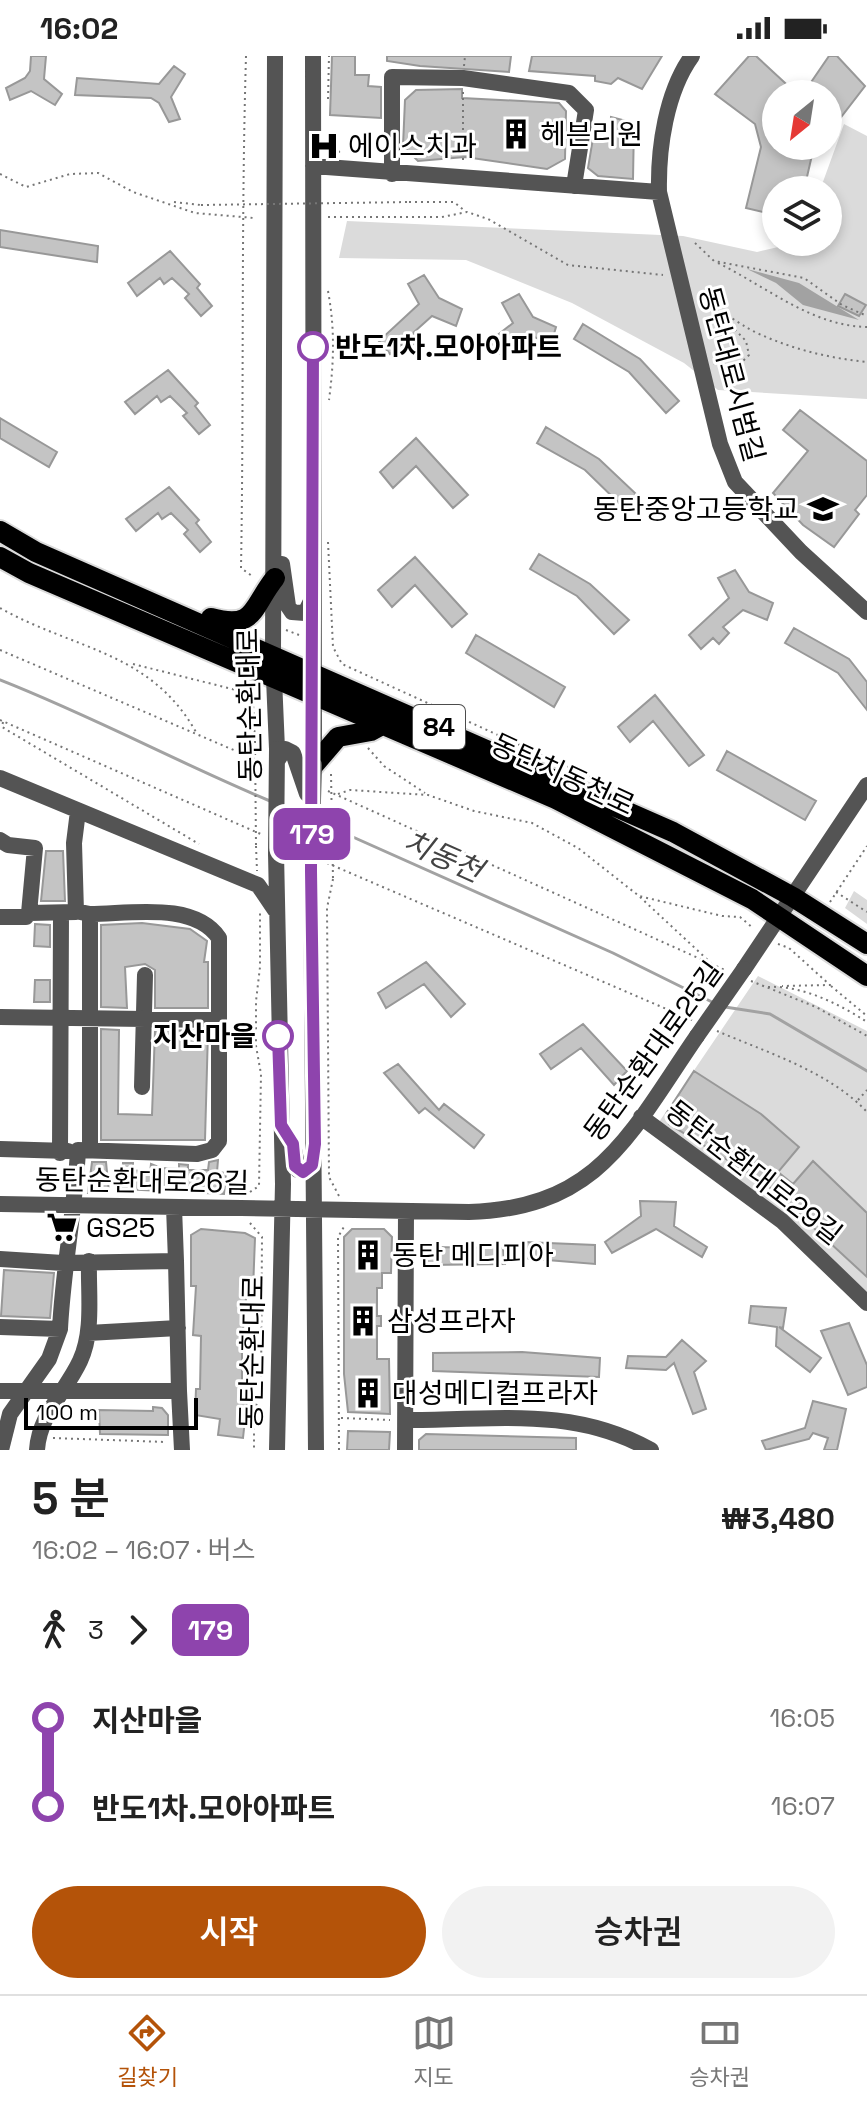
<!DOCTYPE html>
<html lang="ko">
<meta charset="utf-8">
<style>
body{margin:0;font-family:"Space Grotesk","Noto Sans KR",sans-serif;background:#f2f2f2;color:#222;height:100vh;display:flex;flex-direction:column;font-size:30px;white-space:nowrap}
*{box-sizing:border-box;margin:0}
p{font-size:26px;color:#767676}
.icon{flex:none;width:44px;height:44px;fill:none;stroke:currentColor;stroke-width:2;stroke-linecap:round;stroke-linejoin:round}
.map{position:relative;height:1394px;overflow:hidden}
.sheet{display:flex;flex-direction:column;background:#fff;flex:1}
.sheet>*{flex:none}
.badge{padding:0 16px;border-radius:12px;font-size:28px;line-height:52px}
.needle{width:52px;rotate:210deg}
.fabs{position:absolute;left:762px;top:24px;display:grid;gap:16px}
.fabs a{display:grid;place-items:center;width:80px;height:80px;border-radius:50%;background:#fff;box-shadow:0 4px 12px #0003;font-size:40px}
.scale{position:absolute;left:24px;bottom:20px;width:174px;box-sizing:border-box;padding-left:8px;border:4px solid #000;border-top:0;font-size:22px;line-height:28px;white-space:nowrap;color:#000;-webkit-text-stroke:6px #fff;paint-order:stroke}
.map>.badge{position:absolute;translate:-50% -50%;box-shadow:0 0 0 4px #fff}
.legs{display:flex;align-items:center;gap:12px;height:88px;padding:0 32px;font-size:26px}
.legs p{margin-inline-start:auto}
.summary{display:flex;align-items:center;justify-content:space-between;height:136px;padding:0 32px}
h1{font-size:44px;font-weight:600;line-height:60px}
.primary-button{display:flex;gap:16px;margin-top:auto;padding:16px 32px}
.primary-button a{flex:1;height:92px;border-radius:48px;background:#b45309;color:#fff;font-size:32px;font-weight:600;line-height:92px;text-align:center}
.primary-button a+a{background:#f2f2f2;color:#222}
ul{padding:0 32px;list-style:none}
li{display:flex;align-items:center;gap:28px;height:88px;font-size:30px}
li i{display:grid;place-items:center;width:12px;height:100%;margin:0 10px;background:currentColor}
li i::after{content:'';width:20px;height:20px;margin:-10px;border:6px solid;border-radius:50%;background:#fff}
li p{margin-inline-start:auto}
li:first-child i{background:linear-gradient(#0000 50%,currentColor 0)}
li:last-child i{background:linear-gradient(currentColor 50%,#0000 0)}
.status{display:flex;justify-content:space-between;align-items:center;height:56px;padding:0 40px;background:#fff;direction:ltr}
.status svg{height:22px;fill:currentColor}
.tab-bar{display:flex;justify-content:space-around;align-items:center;height:112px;border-top:2px solid #e0e0e0;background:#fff;font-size:22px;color:#767676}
.tab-bar a{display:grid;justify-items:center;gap:4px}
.tab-bar .on{color:#b45309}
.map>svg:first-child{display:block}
</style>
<div class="status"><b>16:02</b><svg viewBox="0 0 49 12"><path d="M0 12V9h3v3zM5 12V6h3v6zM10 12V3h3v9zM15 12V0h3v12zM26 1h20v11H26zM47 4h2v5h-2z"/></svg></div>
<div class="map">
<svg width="867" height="1394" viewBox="0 0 867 1394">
<rect width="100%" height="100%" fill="#fff"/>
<path fill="#dbdbdb" d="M844,68l23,12v263l-149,-9 -34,-27 -112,-60 -106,-43 -127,-2 8,-37 336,15 74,16 43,-10h28v-52h-8z
M854,835l13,9v24l-22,-16z
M758,920l109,55v265l-208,-174z"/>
<path fill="#a2a2a2" d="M747,213l52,14 60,37 -56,-15 -27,-22z"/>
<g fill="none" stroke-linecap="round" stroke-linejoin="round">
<path stroke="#a2a2a2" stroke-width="3" d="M0,624c92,36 179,83 270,121
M284,751l23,10
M317,765l296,132 101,50
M725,951l45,7 97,57"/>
</g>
<path fill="#c4c4c4" stroke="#989898" stroke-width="2" d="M31,0h15l-2,23 18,15 -7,11 -24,-14 -21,9 -4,-12 19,-10 5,-7z
M332,0h23v19h14l-1,11 13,1v31l-51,-3z
M387,0h124l-2,16 -89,-6 -33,-5z
M532,0h130l-20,33 -24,-11 -7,6 -16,-3v-5l-66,-5z
M749,0h7l41,38h-21v52h43l-7,9 -8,35h-28v25l-30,-7 15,-61 -6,-23 -40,-30z
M829,0h8l28,30 -37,48v-40h-25z
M174,10l11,8 -14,23 9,22 -11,3 -10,-19 -8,-5 -76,-3 2,-17 82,6z
M462,33v9l97,5 7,8 -1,48 -18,10 -82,-12 -47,4 -15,-15 2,-46 11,-10z
M611,61l23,6 -1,56 -35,-3 -10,-8 5,-30 17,1z
M0,174l98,16 -1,16 -97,-15z
M170,195l30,33 -3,4 15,18 -11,10 -16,-18 4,-4 -17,-16 -8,6 -4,-6 -23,18 -9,-13z
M424,219l15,23 23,11 -6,17 -24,-10 -19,17 6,6 -11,10 -6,-5 -12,10 -11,-13 40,-37 -11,-20z
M519,238l14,23 23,10 -5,17 -24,-10 -25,22 -12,-15 23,-18 -11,-20z
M845,238l21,11 -7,11 -21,-10z
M583,268l57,35 39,42 -13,12 -37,-41 -55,-33z
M168,314l30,33 -3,3 15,19 -11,9 -16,-18 4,-3 -17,-17 -9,6 -4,-6 -22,18 -10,-12z
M800,354l67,51v34l-12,15 4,4 -25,33 -31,-22 -30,-32 35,-42 -25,-21z
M0,362l57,34 -8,15 -49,-29z
M546,371l53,32 37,35 -13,13 -38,-37 -48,-27z
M416,382l52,57 -15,13 -37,-42 -23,22 -13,-16z
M169,431l30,33 -3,3 15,19 -11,10 -16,-18 4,-4 -17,-17 -9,6 -4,-6 -22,18 -10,-12z
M539,498l51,30 39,36 -15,14 -37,-38 -47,-27z
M415,501l52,57 -15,13 -37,-42 -23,22 -14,-17z
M735,514l14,22 24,11 -6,17 -24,-10 -20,17 6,6 -10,11 -6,-6 -12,11 -12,-14 40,-37 -11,-20z
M794,572l55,31 18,23v28l-29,-37 -53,-30z
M476,579l89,52 -11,20 -88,-54z
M655,639l49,60 -15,11 -36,-45 -23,21 -12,-15z
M727,695l89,50 -11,19 -88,-50z
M46,795h17l2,50h-24z
M142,867l48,6 17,12 -3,21h4v46h-53v-38l-10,-6 -20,3 2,41 -26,-1v-82z
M35,868l15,1v22l-16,-1z
M426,906l39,42 -14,13 -27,-33 -38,24 -8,-15z
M35,924h15v22h-16z
M583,968l44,47 -13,14 -33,-37 -30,21 -11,-15z
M101,973l18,1 -1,84 34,1 3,-85 53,1 -3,109h-104z
M398,1008l41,46 5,-6 40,31 -10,13 -49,-40 -6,5 -35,-40z
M694,1015l67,43 38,33 -21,25 15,12 20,-23 54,52v64l-102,-94 -96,-59 -3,-10z
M218,1104l-1,12 9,1 -2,21 -102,-5 1,-26h10v7l17,3 1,-9 10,4 18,1v-5l9,1v5h20l1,-8z
M92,1106h14l3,30 -21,1z
M640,1145l36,1 -2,24 33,21 -5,10 -46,-28 -44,24 -7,-11 36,-26z
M201,1173l44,4 10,5 -2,52h-6l-5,49v53h6l-5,46 -25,-3 2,-16 -25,-4 1,-26h4l1,-53 -8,-1 3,-49h-5v-51z
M352,1173h32l8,8 -1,36h-9v15h-5v28h4v10h-4v33h12l1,55 -42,-2 -4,-38v-137z
M524,1186l71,3v19l-72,-6z
M428,1191l75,1 2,16 -77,1z
M4,1214l50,3 -4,45 -49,-2z
M751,1250l35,2 -3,20 -4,-1 42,31 -11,14 -34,-26 1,-19 -28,-4z
M849,1267l18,42v22l-19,8 -27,-64z
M682,1284l24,21 -12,11 12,37 -13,5 -19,-51 -8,7 -40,-2 2,-12 38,1z
M522,1296l78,6 -1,19 -166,-6v-18z
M813,1345l33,8 -9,41h-13l4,-12 -15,-5 -4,6 -43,11 -4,-9 43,-13z
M153,1351l9,1 6,7v20l-68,-1 -1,-24 54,1z
M348,1375l42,1 -1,18h-42z
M426,1378l150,4v12h-157v-10z"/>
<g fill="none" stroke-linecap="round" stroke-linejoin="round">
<g stroke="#dbdbdb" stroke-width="24">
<path id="major" d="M0,475l36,21 637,280 120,65 74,47
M0,501l29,16 527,226 196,100 115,77
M211,562c45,12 40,-10 64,-40
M314,709l24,-28 33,-6 11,-6"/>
</g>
<path stroke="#767676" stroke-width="2" stroke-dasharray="2 4" stroke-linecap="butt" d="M246,0c-5,171 -2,341 -5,512l11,8
M464,10l1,-10
M463,36v70
M328,43l1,-43
M327,81l13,16
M0,118l26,13 44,-13 28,-1 35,19 62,21 59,5
M174,146l27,3
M409,146h45l11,9
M328,161h114l25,-5 21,7 80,46 95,10
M695,187l19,18 90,17 38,27 25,11
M718,207c49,24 94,63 149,64
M328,235c7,38 6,71 1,109
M700,248c23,5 36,19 57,29 35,16 71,25 110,29
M714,252l32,33 3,14 -15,15 -20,-6
M328,486l5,105 9,17 281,128
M0,552c75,42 150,43 196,124
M286,574l13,5
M0,594l264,113
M133,608l111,28 9,11 2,38
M0,664l263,115
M3,666l-1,5 197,117
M368,692l16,18 41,27
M328,735l399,180
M338,738l12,-4 78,5 46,16 58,12 46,25 61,48 83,20 18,1 13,11
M256,790l1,25
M327,807l365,157
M333,823l-6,29 2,269 10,19
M836,836l31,20
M640,841l71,66
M830,846l37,-56
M778,888l11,4 41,37 -48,1
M751,925l65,26 51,29
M831,930l36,30
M768,931c34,-2 71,17 99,35
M717,975c49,21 113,41 150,81
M858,1044l9,-10
M250,1136l9,-6 2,-112 -5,-28v-45l4,-34v-54
M250,1167l12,14 -1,154 -7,21v38
M341,1362l49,2
M53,1382l113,4
M339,1394l-1,-213 7,-12"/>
<path stroke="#545454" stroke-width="16" d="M275,0l-2,599 4,94
M313,0l1,709
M692,0c-26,36 -34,92 -33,136l61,252 15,38 66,70 66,60
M313,110l346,26
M392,118v-97l71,1 106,15 17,17 -12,76
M282,508l6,42 4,6 13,1 7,-14
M0,722l258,107 17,25
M0,784l8,5 27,3 -6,65 47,-1 -2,-69 4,-32
M276,797l7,331 -6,266
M311,815l5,579
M80,856l10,2v236
M0,861h26l3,-4
M744,913l123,-184
M0,961l217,3
M142,1031l3,-112
M641,1061l141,104 85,82
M284,1074l9,14 5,26 9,1 6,-14
M0,1093l68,2
M60,1097l1,-239
M0,1148l469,8c131,-4 161,-79 228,-176
M174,1151l2,54
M0,1203l63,4 113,-2 3,130h-179
M0,1271l60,2c3,-60 15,-119 18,-179l119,4 15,-4 7,-9v-203c-25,-37 -90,-24 -129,-24
M88,1277l90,-5
M179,1335l3,59
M407,1364c87,0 166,-14 244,30
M1,1394l9,-36 39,-55 11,-30
M37,1394c2,-35 29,-59 43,-89 14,-30 8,-68 9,-100
M405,1394l1,-239"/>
<use href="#major" stroke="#000" stroke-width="20"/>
<path stroke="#767676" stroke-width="2" stroke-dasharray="2 4" stroke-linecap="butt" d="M201,149l208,-3
M255,685l1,105
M331,718l2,105"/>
<path stroke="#545454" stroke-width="16" d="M277,705l8,-12 8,4 14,41
M276,797l1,-104
M311,815l3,-106
M697,980l47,-67"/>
</g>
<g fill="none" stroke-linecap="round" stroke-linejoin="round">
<g stroke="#fff" stroke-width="18">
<path id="line-1" d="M278,980l3,89 12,19 2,22 8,6 9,-7 3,-21 -4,-273 2,-524"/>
</g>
<use href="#line-1" stroke="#8e44ad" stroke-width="12"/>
</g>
<defs>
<g id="building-bare" transform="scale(2.4)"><path d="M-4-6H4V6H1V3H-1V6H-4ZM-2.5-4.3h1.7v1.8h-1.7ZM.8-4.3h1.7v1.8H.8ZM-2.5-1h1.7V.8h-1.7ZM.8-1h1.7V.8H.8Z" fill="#000" stroke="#fff" stroke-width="2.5" paint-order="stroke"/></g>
<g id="hospital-bare" transform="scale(2.4)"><path d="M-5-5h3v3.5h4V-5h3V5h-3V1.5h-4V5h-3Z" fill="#000" stroke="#fff" stroke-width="2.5" paint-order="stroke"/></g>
<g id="school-bare" transform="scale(2.4)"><path d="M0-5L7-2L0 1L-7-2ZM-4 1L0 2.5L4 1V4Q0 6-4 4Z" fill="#000" stroke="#fff" stroke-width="2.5" paint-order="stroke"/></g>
<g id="supermarket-bare" transform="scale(2.4)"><path d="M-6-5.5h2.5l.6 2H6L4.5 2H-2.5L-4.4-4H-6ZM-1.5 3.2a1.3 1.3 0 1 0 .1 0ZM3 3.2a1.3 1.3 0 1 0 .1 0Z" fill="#000" stroke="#fff" stroke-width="2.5" paint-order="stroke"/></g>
</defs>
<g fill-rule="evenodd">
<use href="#building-bare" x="516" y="78"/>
<use href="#hospital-bare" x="324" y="90"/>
<use href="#school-bare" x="823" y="453"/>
<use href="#supermarket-bare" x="62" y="1171"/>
<use href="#building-bare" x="368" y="1199"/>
<use href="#building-bare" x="363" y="1265"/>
<use href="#building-bare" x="368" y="1337"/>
</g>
<g fill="#fff" stroke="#8e44ad" stroke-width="4">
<circle cx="313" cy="291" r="14"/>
<circle cx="278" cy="980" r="14"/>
</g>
<g text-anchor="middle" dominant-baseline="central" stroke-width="6" stroke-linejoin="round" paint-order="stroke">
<rect fill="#fff" stroke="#4c4c4c" stroke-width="2" x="413" y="649" width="52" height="44" rx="6"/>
<g font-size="26" font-weight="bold" fill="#000">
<text x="439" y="671">84</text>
</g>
<g font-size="28" fill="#000" stroke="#fff" text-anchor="start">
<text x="540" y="78">헤븐리원</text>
<text x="348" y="90">에이스치과</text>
<text x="799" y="453" text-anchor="end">동탄중앙고등학교</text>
<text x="86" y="1171">GS25</text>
<text x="392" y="1199">동탄 메디피아</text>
<text x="387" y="1265">삼성프라자</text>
<text x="392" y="1337">대성메디컬프라자</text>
</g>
<g font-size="28" font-weight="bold" fill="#000" stroke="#fff" text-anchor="start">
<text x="335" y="291">반도1차.모아아파트</text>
<text x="256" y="980" text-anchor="end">지산마을</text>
</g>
<g font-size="28" fill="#000" stroke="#fff">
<text transform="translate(732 318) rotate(75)">동탄대로시범길</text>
<text transform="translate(249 649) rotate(-91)">동탄순환대로</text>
<text transform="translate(563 718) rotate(25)">동탄치동천로</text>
<text transform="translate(653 995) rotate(-54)">동탄순환대로25길</text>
<text transform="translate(754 1116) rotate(38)">동탄순환대로29길</text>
<text transform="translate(142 1125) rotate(1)">동탄순환대로26길</text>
<text transform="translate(252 1296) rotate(-89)">동탄순환대로</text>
</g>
<g font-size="30" font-style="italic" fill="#434343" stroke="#fff">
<text transform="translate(443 800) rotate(24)">치동천</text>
</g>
</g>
</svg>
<div class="fabs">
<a><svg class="needle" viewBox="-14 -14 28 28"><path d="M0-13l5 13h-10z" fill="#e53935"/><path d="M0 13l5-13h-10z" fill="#767676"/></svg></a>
<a><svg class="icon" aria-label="layers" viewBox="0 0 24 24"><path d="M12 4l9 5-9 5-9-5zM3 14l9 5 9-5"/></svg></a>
</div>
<div class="scale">100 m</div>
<b class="badge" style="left:312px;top:778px;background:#8e44ad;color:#fff">179</b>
</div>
<section class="sheet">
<div class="summary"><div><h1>5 분</h1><p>16:02 – 16:07 · 버스</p></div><b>₩3,480</b></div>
<div class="legs"><svg class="icon" aria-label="walk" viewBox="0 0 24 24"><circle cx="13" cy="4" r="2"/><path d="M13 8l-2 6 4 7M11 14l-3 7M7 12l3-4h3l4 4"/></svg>3<svg class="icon" aria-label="forward" viewBox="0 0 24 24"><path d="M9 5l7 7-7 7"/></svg><b class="badge" style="background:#8e44ad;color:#fff">179</b></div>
<ul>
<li><i style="color:#8e44ad"></i><b>지산마을</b><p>16:05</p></li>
<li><i style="color:#8e44ad"></i><b>반도1차.모아아파트</b><p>16:07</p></li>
</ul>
<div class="primary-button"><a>시작</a><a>승차권</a></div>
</section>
<nav class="tab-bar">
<a class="on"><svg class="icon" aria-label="directions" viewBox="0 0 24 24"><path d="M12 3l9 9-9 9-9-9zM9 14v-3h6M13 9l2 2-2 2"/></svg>길찾기</a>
<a><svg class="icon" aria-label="map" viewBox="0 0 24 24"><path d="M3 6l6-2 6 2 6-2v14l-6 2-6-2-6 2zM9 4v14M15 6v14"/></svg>지도</a>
<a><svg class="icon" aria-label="tickets" viewBox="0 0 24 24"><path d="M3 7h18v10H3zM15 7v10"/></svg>승차권</a>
</nav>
